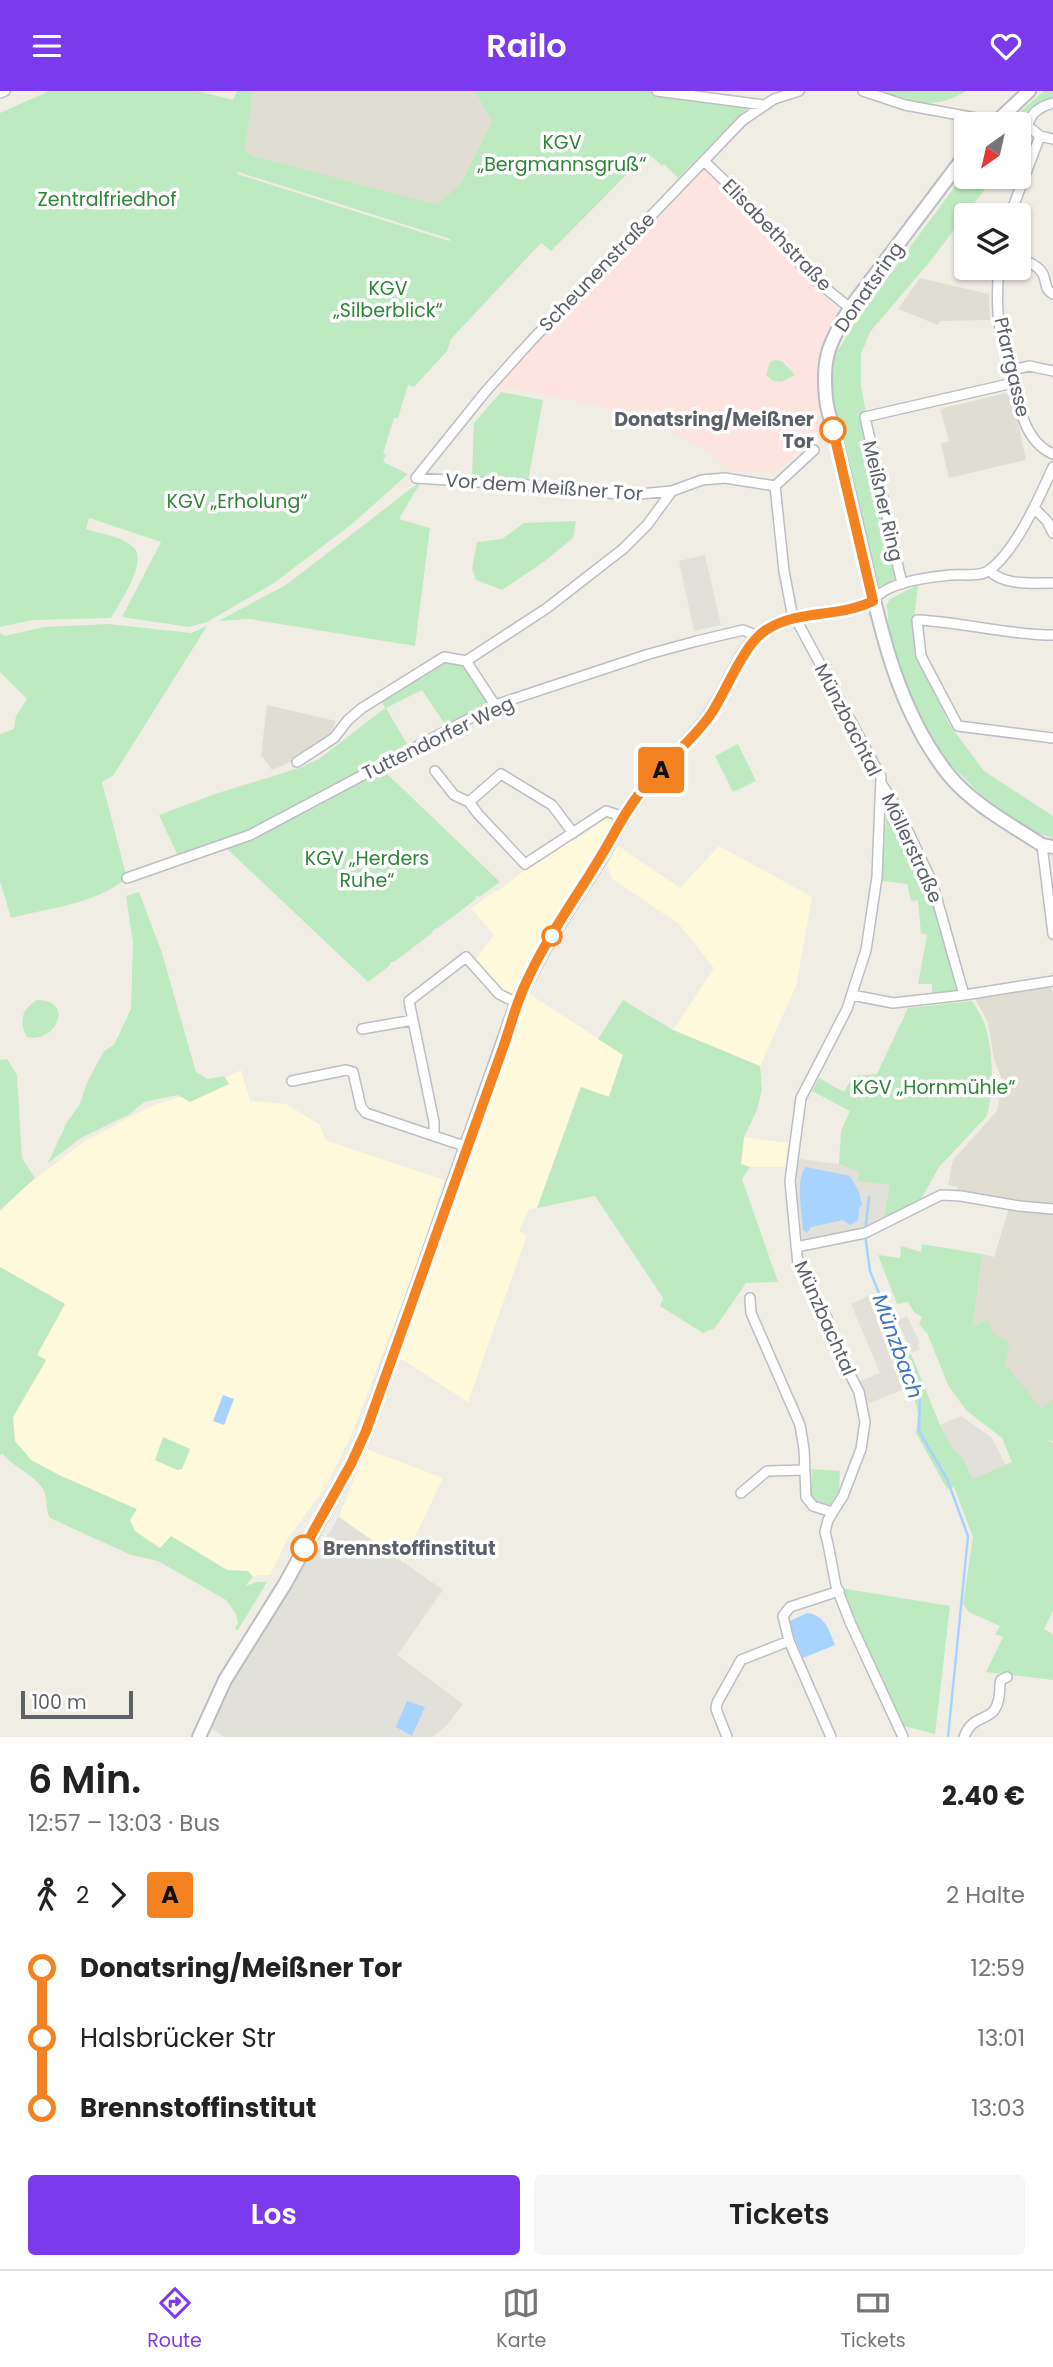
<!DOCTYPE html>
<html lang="de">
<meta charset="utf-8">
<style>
body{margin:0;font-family:Poppins,sans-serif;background:#f6f6f6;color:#222;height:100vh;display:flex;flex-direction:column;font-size:26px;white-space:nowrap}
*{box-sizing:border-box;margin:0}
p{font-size:23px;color:#767676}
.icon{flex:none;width:38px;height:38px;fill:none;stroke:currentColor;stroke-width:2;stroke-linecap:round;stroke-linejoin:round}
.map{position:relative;height:1646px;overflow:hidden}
.details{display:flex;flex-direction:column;background:#fff;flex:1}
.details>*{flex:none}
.badge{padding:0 14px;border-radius:5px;font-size:24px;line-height:46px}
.needle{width:46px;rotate:214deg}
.buttons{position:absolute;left:954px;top:21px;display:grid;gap:14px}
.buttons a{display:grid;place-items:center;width:77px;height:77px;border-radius:7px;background:#fff;box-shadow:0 2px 5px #0004;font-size:35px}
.scale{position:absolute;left:21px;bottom:18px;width:112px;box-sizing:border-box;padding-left:7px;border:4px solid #5c6067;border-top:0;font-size:19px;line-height:24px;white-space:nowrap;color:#5c6067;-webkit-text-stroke:5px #fff;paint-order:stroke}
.map>.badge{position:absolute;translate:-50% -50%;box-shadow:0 0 0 4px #fff}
.legs{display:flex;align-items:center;gap:10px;height:77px;padding:0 28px;font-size:23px}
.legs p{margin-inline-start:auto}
.overview{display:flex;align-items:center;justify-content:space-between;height:119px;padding:0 28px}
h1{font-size:38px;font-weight:600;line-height:52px}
.cta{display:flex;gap:14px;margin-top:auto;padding:14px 28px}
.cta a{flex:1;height:80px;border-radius:7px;background:#7c3aed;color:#fff;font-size:28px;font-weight:600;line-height:80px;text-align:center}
.cta a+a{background:#f6f6f6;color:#222}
ul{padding:0 28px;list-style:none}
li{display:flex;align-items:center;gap:24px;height:70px;font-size:26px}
li i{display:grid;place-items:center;width:10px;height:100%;margin:0 9px;background:currentColor}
li i::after{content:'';width:18px;height:18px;margin:-9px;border:5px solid;border-radius:50%;background:#fff}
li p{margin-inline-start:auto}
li:first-child i{background:linear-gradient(#0000 50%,currentColor 0)}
li:last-child i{background:linear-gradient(currentColor 50%,#0000 0)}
header{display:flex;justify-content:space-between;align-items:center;height:91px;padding:0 28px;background:#7c3aed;color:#fff;font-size:32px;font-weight:600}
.dock{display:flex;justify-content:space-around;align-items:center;height:98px;border-top:2px solid #e0e0e0;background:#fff;font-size:19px;color:#767676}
.dock a{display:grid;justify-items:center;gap:4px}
.dock .on{color:#7c3aed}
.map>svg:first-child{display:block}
</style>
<header><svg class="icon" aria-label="menu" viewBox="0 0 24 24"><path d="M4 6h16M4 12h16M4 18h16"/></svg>Railo<svg class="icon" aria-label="heart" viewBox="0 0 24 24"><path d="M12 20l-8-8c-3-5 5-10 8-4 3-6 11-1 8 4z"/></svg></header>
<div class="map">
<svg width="1053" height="1646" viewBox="0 0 1053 1646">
<rect width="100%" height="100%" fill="#f0eee4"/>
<path fill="#fff9db" d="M606,728l7,2v5l-30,50 -19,26 -51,92 -6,2 -32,-35 19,-26 -23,-27 24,-17h3l40,-31 33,-20 3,1z
M618,755l62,42 39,-42 93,51 -16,89 -36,80 -87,-36 41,-62 -35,-44 -68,-46 -4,-14z
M528,902l95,62 -15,43 -28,-11 -43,121 -8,1 -10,22 8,4 -59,167 -68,-44z
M241,979l9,31 36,3 34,21 5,15 119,40 -25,78 -67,176 -28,55 -37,51 -17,35h-13l-4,2 -5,-6 -21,-1 -39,-24 -28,3 -25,-18 -5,-11 6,-11 -75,-33 -30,-16 -16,-19 -2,-24 33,-56 -9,-6 28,-51 -65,-37v-55l25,-25 57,-44 69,-37 43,-13z
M744,1046l44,6 -3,24h-35l-9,-3z
M366,1358l77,29 -40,84 -64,-45z"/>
<path fill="#e1e0d9" d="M705,464l16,70 -27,6 -15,-70z
M800,1068l39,5 19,7v10l33,4 -7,28 2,5 -17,10 -55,12 -12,-2 -7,-62z
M875,1202l33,79 4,14 -45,18 -9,-22 22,-9 -29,-69z
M907,1225l13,27 -3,1 3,5 -8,4 -15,-33z
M961,1325l31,22 14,27 -33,14 -10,-19 -12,-14 -11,-21z
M339,1426l104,73 -46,65 66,49 -17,22 -13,11h-209l-15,-11 18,-40 71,-113 23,-28z"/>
<path fill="#e0ded3" d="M253,0h221l18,30 -31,62 -24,23 -183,-50 -9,-5z
M920,187l69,16 1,26 -50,1 -2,4 -40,-16z
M1006,302l6,1 14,66 -77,18 -8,-34 8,-3 -9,-32z
M267,614l69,16 -8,17 -33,22 -23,10 -11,-15z
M1046,896l5,1 2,5v432l-56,-62 -10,-43 -14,8 9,-74 12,3 18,-58 -55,-9v-3l-9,-2 5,-25 44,-49 6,-29 -9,-23 -6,-37 -13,-23z"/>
<path fill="#fee4e0" d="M703,75l48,48 63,72 24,22v6l-18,35 -4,15 7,67 4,11h-6l-4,-6 -40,36h-44l-19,-17 -61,-33 -64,-18 -92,-19z"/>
<path fill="#beeac1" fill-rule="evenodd" d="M49,0h149l35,9 4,-9h16l-8,60 9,5 183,49 24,-22 31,-62 -18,-30h174l105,15 -10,6 -65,66 -14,-14 -2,2 -12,-11 -9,10 -3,-2 -87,88 -10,-8 -90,96 -4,12 -33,36 -6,-2 -10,33h-4l-11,36 3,1 -3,7 25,12 -56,50 -78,59 -67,39 -18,5 -67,-10 39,-75 -72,-24 -3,11c14,5 36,7 47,18 16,14 -14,56 -22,71l-78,2 -33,7v-514zM238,81l212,67v1l-1,1 -212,-67z
M881,0h85c-25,17 -58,15 -85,0z
M1044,0h9v7l-21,11 -13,21 -1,-6h-12z
M966,81v5h28l-62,82 -62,73 -9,22v32l36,194 -20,7 -45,-186c-2,-14 -2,-27 1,-42l27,-45z
M775,269l7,1 13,14 -14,7 -8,-1 -7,-6 4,-13z
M501,301l42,8 -15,81 -56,-4 2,-54z
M422,389l-23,39 31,9 -15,118 -165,-27 -32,2 68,-36z
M576,430l-3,17 -28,23 -43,29 -26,-10 -4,-11 5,-27 25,-3 22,-16z
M918,494l-4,33 2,34 33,72 35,47 69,45v22l-23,-7 -43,-30 -44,-44 -18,-28 -37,-91v-27l-2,-5 4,-7z
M109,533l82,9 16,-7 -94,150 -11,6 25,96c-33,27 -76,29 -116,40l-11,-37v-147l14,-5 2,-13 11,-17 -27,-27v-39l5,3 38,-9z
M444,566l22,4 29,44 -47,24 -26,-39 -36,18 21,36 -137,77 -91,37 -20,-43 59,-22 81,-25 20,-9 66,-51 -5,-10z
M738,653l18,37 -23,11 -18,-36z
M380,676l120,115 -21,15 -3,-1v3l-38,29 -4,1 -2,4 -38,29h-3l-2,4 -21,16 -144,-136z
M890,708l41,90 29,102 -28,4v-11h-14l9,-49 -6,-2 -3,-33 -7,1 -4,-17 -25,-3 5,-80z
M139,801l23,61 34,119 12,7 16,-3 5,8 -39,18 -12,-7 -34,7 -14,12 -49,24 -33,25 19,-41 13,-18 7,-22 17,-31 10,-6 17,-36 2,-66 -7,-47z
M37,909c39,0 19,44 -10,37 -9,-15 -5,-28 10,-37z
M623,909l50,30 87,36 2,23 -5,21 -13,27 -3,27 9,3 -8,12 36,103 -32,1 -31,45 -12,5 -43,-27 3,-8 -68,-102 -58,12 44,-121 28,10 14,-42 -25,-16z
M972,910c5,8 10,15 13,24 8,24 10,69 1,92l-47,50 -20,36 -33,15 -2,-4 6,-29 -32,-4v-10l-19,-7 2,-33 9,-20 -38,-20 7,-13 25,14 9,-16 24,-2 31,-66z
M7,968l10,16 5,83 13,20 -35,32v-150z
M922,1153l60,10 -9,73 14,-7 7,14 16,8 -5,22 36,44 12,-9v42l-8,-2 8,4v168l-9,18 9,5v46l-67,-8 17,-35 -8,-3 5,-8 -31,-14 -6,-8 10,-67 -19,-50 -7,2 -31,-56 2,-20 -10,-41 -6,-15 9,-3 29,71 11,21 12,13 10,20 39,-17 -10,-24 -35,-27 -18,-24 -22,-54 -8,-9 3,-7 -8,-5 -6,-10 -11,2 -19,-49 22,3 1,-12 20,6z
M0,1176l65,37 -28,51 9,5 -33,57 2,24 16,19 30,16 76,33 -7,11 5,11 25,17 11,-12 56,34 21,1 5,6 -8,9 13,-4h9l-29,48 -3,-1 3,-6 -2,-9 -10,-14 -68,-39 -27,-6 -81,-37c-5,-8 -2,-18 -6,-27 -8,-16 -30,-23 -41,-37l-3,1z
M163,1346l27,12 -8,20 -5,1 -22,-10z
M812,1378l28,2 -1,20 -10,16 -9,-1 -9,-11z
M840,1497l110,18 -15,128 -31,-8 -53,-111z"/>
<path fill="#a6d3ff" d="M806,1076l44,9 9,16 3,13 -3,3 -1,12 -8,5 -7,-5 -32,7 -4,6 -4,-3c-1,-16 -8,-52 3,-63z
M223,1304l11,4 -10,26 -11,-4z
M807,1522c18,2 22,17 28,32l-32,13 -15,-36z
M407,1610l18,6 -13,29 -16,-9z"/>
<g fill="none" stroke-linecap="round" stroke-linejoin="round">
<path stroke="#a6d3ff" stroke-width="2.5" d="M869,1106l-4,37 5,37 50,123 -1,37 28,48 21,57 -20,201"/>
<g stroke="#bcbec5" stroke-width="12">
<path id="minor" d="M657,0l107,14
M863,0l42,14 71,13 10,6
M0,2l5,-2
M1053,12c-12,3 -23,10 -25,23l12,10 13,3
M704,70l26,25 84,93 36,29
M1010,124l30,-79
M1018,167c9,3 21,8 25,16 4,9 1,15 10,20
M999,177c-2,21 -3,44 2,65 3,12 9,24 12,36 5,30 8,71 40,85
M1013,279l16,-4 24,5
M672,400l-44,4 -101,-10 -111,-7 70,-87 45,-50 212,-221 31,-21 25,-8
M1034,417l13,13 6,12
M989,479c14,16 44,13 64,13
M902,493l-37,-167 148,-34
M873,510c12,-19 56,-24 78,-26 11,-1 28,2 37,-4 27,-18 52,-75 65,-104
M797,526l1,6 83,154 -4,100 -11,73 -19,59 -46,89 -11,83 8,84 29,53 10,31 22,43 6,30 -4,27 -18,47 -15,24 -3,12 3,12 8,42 14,36 53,115
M793,527l-9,-47 -9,-85 39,-36
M1053,544c-46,0 -90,-13 -136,-15l4,36 37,70 95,12
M466,570l29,44
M297,671l37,-24 14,-18 14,-12 82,-51 22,4 81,-53 76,-59 24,-24 25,-34 30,-11 23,-2 50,8
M435,680l19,24 15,7 9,12 47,50 81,-53 18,6
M881,692l16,25 35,74 32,113
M469,711l32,-28 51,31 21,28
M1042,754l11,89
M127,787l123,-43 245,-130 154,-51 48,-13 46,-11 15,6
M852,904l41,8 71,-8 89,-14
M362,938l51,-9
M292,990l54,-11 7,2 8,35 5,6 101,34
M434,1044v-13l-25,-121 57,-44 33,37 18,9
M796,1156l69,-14 76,-38 20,1 58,10 34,3
M750,1207l1,15 49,112 4,24 2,48 7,9 19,6
M741,1402l26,-22 38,-1
M727,1646l-11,-28 1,-6 24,-43 48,-19
M831,1646l-42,-96 -6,-25 7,-9 49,-16
M964,1646c11,-30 36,-7 36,-53l1,-4 6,-3"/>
</g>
<g stroke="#babdc4" stroke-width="16">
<path id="secondary" d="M994,33l35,-33
M966,63l-116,154c-23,38 -29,53 -23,98 13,50 25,100 37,151 17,76 35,155 84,217 24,30 62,50 94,71l11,2
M199,1646l26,-57 60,-96 66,-120 15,-33 151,-428c21,-50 53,-96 82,-142 13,-23 25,-48 41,-68 22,-28 51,-50 71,-80 17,-24 30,-67 55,-83 32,-21 73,-12 107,-29"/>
</g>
<use href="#minor" stroke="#fff" stroke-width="9"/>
<use href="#secondary" stroke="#fff" stroke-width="12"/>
</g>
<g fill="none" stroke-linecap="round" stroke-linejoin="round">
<g stroke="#fff" stroke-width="16">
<path id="line-1" d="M304,1457l47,-84 15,-33 138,-386c7,-20 12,-41 21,-60 19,-43 48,-83 73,-124 14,-22 25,-47 42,-68 21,-28 51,-50 71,-79 16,-24 32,-69 55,-84 32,-21 73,-12 107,-29l-40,-171"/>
</g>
<use href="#line-1" stroke="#f58220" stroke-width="10"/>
</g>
<g fill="#fff" stroke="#f58220" stroke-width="3.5">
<circle cx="833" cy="339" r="12"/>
<circle cx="552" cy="845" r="9"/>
<circle cx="304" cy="1457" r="12"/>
</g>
<g text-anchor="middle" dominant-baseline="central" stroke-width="7" stroke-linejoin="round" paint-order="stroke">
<g font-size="19" fill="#2c8635" stroke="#fff">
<text x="562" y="51">KGV<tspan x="562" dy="22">„Bergmannsgruß“</tspan></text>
<text x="107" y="108">Zentralfriedhof</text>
<text x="388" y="197">KGV<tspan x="388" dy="22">„Silberblick“</tspan></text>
<text x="237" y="410">KGV „Erholung“</text>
<text x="367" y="767">KGV „Herders<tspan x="367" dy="22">Ruhe“</tspan></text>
<text x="934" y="996">KGV „Hornmühle“</text>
</g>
<g font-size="19" fill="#5c6067" stroke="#fff">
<text transform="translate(777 144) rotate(46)">Elisabethstraße</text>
<text transform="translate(597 181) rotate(-46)">Scheunenstraße</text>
<text transform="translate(869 196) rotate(-55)">Donatsring</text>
<text transform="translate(1012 276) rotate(77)">Pfarrgasse</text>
<text transform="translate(544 396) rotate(4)">Vor dem Meißner Tor</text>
<text transform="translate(883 410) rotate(77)">Meißner Ring</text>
<text transform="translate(848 629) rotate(63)">Münzbachtal</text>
<text transform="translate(438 647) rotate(-26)">Tuttendorfer Weg</text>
<text transform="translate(912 757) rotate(65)">Möllerstraße</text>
<text transform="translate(825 1227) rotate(66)">Münzbachtal</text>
</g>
<g font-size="19" font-weight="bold" fill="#5c6067" stroke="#fff" text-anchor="end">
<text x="814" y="328">Donatsring/Meißner<tspan x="814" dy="22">Tor</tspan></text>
<text x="323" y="1457" text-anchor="start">Brennstoffinstitut</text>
</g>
<g font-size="21" font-style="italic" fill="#3976c6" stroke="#fff">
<text transform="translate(898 1255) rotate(70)">Münzbach</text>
</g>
</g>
</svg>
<div class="buttons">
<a><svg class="needle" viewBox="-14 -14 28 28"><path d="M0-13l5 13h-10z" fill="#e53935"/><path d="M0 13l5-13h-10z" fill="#767676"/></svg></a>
<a><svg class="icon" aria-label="layers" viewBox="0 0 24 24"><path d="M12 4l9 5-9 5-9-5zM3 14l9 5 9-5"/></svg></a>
</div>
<div class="scale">100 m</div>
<b class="badge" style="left:661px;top:679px;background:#f58220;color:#111">A</b>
</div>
<section class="details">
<div class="overview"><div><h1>6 Min.</h1><p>12:57 – 13:03 · Bus</p></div><b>2.40 €</b></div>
<div class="legs"><svg class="icon" aria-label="walk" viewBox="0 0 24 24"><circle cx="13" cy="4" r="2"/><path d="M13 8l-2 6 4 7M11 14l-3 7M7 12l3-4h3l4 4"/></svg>2<svg class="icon" aria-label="forward" viewBox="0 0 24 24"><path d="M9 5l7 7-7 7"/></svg><b class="badge" style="background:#f58220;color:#111">A</b><p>2 Halte</p></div>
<ul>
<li><i style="color:#f58220"></i><b>Donatsring/Meißner Tor</b><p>12:59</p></li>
<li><i style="color:#f58220"></i><span>Halsbrücker Str</span><p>13:01</p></li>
<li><i style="color:#f58220"></i><b>Brennstoffinstitut</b><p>13:03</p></li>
</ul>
<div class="cta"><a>Los</a><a>Tickets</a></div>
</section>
<nav class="dock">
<a class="on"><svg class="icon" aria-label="directions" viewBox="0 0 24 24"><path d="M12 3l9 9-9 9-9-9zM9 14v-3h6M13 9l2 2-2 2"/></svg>Route</a>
<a><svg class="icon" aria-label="map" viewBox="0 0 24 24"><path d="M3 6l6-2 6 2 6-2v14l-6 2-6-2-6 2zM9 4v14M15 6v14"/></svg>Karte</a>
<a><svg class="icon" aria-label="tickets" viewBox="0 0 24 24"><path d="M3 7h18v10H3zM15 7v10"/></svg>Tickets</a>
</nav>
